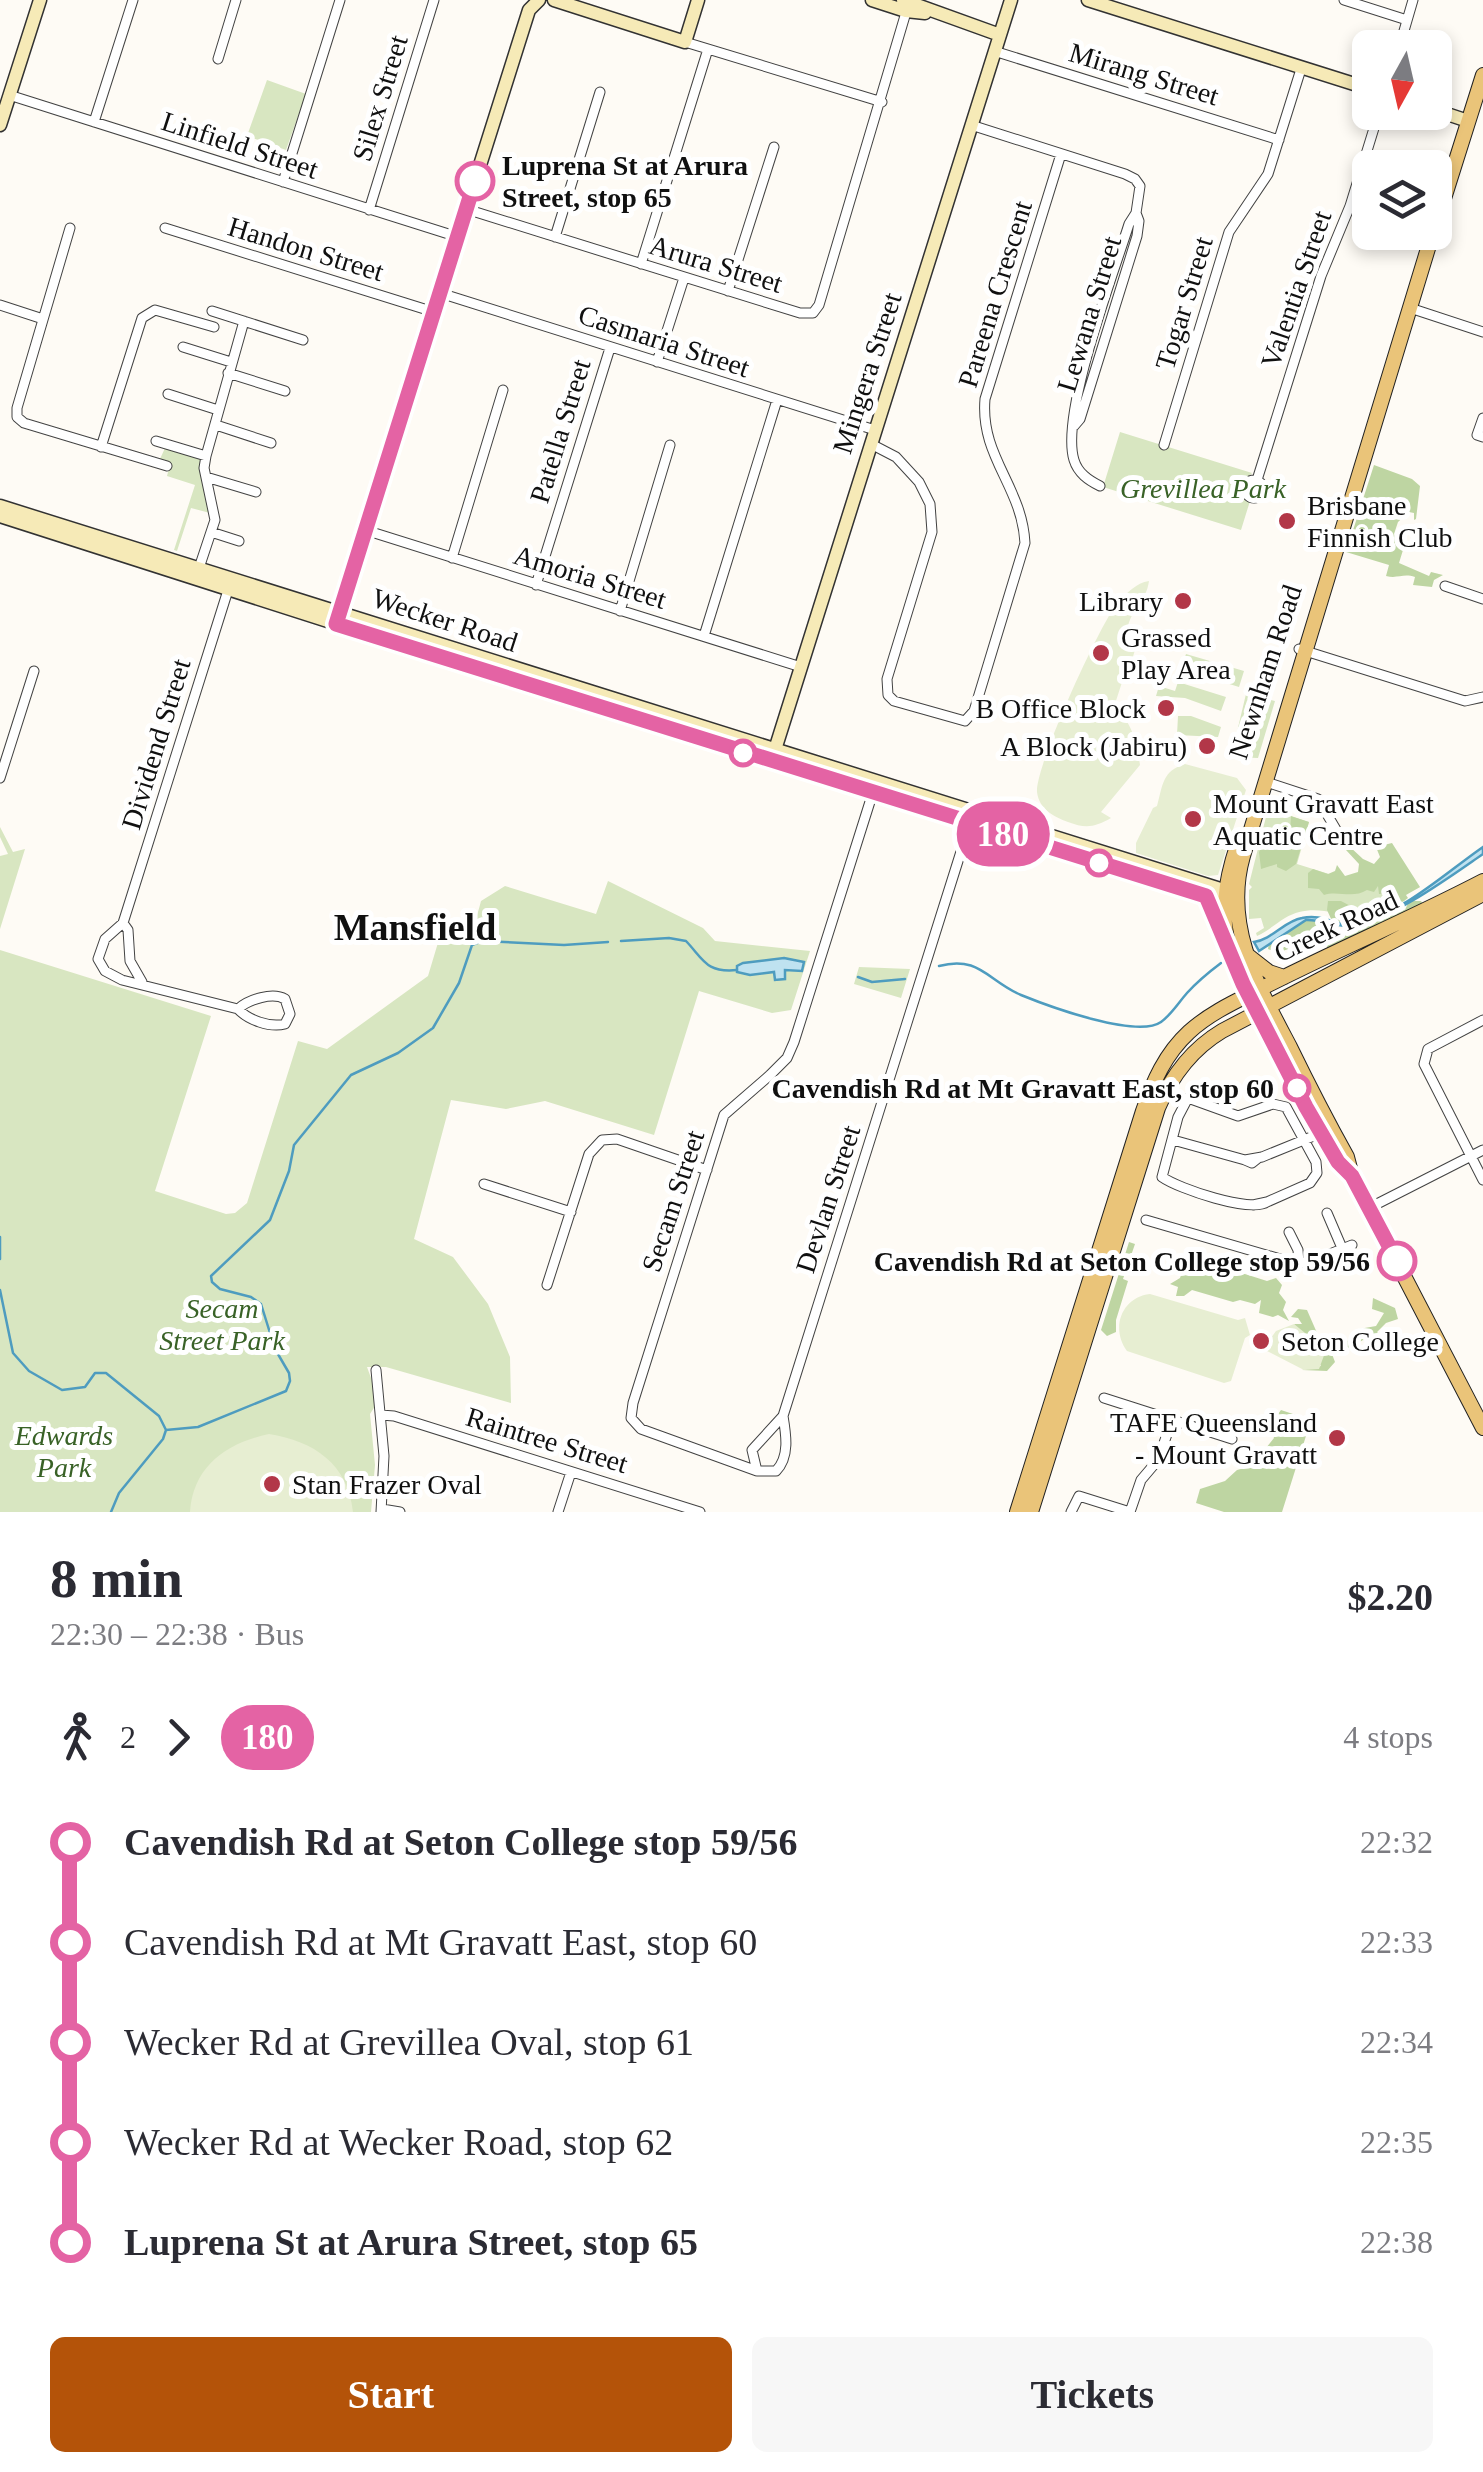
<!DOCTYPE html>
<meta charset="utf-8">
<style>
body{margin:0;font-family:"Times New Roman",serif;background:#f7f7f7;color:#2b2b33;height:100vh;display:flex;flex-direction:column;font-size:38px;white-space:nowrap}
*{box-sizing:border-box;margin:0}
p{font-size:32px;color:#7c7c81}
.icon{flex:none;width:55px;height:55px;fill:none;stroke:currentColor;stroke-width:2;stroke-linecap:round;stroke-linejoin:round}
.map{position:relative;height:1512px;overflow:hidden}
.side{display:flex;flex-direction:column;background:#fff;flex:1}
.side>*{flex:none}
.badge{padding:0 20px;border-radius:32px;font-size:35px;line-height:65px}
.needle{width:65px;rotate:188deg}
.buttons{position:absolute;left:1352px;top:30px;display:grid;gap:20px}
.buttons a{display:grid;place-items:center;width:100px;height:100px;border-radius:15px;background:#fff;box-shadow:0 5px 15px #0003;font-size:50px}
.map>.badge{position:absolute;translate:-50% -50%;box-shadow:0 0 0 5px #fff}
.legs{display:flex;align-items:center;gap:15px;height:110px;padding:0 50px;font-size:32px}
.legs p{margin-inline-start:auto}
.head{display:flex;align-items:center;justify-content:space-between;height:170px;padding:0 50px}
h1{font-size:55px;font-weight:800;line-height:75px}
.primary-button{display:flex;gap:20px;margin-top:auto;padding:20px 50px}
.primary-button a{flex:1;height:115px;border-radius:15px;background:#b45309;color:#fff;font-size:40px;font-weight:800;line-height:115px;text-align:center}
.primary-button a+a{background:#f7f7f7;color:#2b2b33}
ul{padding:0 50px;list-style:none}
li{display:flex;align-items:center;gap:35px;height:100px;font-size:38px}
li i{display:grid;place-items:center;width:15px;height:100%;margin:0 12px;background:currentColor}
li i::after{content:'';width:25px;height:25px;margin:-12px;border:8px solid;border-radius:50%;background:#fff}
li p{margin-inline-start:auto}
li:first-child i{background:linear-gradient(#0000 50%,currentColor 0)}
li:last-child i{background:linear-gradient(currentColor 50%,#0000 0)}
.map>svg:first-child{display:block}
</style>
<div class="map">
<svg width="1483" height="1512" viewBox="0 0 1483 1512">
<rect width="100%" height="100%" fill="#fefbf5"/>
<path fill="#d8e6c1" d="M267,80l39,14 -20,56 -39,-14z
M1120,432l132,41 -11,12 1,10 8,6 -9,29 -138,-43z
M165,448l35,11 10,54 -19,-5 -14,43 -3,-1 21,-65 -28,-9 3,-12 -10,-5z
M1186,654l58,17 -5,16 -58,-18z
M1178,682l48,15 -5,14 -36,-13 -29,-2 3,-10 16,5z
M1246,694l29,7 -17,57 -27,-1z
M1178,716h13l30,11 -3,10 -41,-2z
M1268,809l41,13 -12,42 64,20 59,3 -64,31c-24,-6 -48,-14 -71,0 -10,6 -17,13 -28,18l-1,-3 8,-5 -3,-10 -12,1v-29l3,-3 -3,-3z
M0,827l13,25 12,-3 -25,80v-73l8,-2 -8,-17z
M608,881l95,47 12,13 95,10 -19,59 -19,3 -73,-22 -45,144 -109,-34 -39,8 -55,-9 -37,139 39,18 35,47 22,53 1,46 -125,-36h-19l12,33 -9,14 5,51 -4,47h-371v-562l211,66 -56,175 71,23 9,-1 12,-10 51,-162 29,8 101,-73 12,-40c31,-4 33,-4 41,-35l24,-15 91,28z
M859,967l51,2 -9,29 -47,-14z"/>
<path fill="#bed5a2" d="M1374,465l38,14 8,7 -4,33 -2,1v-7l-5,-1 -11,10 -4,12 9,16 -4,13 30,13 2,-4 12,3 -9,5 -2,7 -19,-2 2,-8c-12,-4 -17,2 -29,-1l3,-11 -43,-13z
M1291,816l18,6 -13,42 -10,7 -9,-4v-3l-16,5 -2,-17 4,-8 10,5 6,-4 9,4 7,-6 1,-4 -14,-1 -4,-4 2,-4 10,3z
M1392,843l28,44 -14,8 2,3 -12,9 -11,1 -4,5 15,-5 9,2 4,-9h12l2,3 -96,45 -1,-15c-20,1 -37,24 -58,15l1,-6c12,-8 30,-26 46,-23 12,2 20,11 32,13l7,-8 -22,-4 -5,-11 1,-9h13l21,11 31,-14 1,-5 -15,1 -1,-8 -4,6 -7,-2c-14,9 -30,0 -43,5l-5,-6 -11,-1v-15l5,-4 15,5 7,-3 2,-6 8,11 13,-4 1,-8 -13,-14 3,-4 14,13 11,5 6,-7 -4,-10z
M1129,1242l6,2 -12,35 5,2 -12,39v12l-9,4 -6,-6z
M1188,1256l79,25 9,-3 6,7 -3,8 7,9 -3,8 6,11 -11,-6 -5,2 -14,-4 2,-13 -6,4 -15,-4 -7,2 -41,-12 -8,6h-8l2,-9 -8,-3 10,-6z
M1373,1298l22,10 3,11 -12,4 -9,9 7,8 -2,5 -19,-5 -17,10 1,-9 14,-7 -2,-5 17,-3 8,-13 -12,-4z
M1298,1309l9,1 14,32 10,-5 7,4 -8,8 5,13 -8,9 -25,-1 19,-4 -27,-42h8l-4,-6 -7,-1z
M1281,1410l30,10 -29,92h-58l-28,-9 4,-14 25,-8 12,-11 11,-3 5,-10 9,-4 12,-15 -4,-13z"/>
<path fill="#e7eed2" d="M1149,581c-3,21 -16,26 -21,45l19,6 -8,5 -12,39h-3l-10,31c18,14 23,36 26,58l-39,47 10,6c-16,9 -25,11 -43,4 -14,-5 -29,-13 -31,-30 -2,-26 63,-168 81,-190 9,-9 18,-19 31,-21z
M1185,764l52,14 9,12 -28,85 -10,1 -72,-23v-10l17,-35 4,-2c6,-21 5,-35 28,-42z
M1150,1294l88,26 7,-2 5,17 -5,3 -14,43 -7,2 -97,-32c-17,-23 -5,-54 23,-57z
M1294,1324l32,26 -7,19 -15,1 -41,-21 13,-18z
M269,1434c45,7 79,30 84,78h-163c3,-46 37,-69 79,-78z"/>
<path fill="#bfe2f0" stroke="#4e9cbf" stroke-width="2.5" d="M1483,847v7c-32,22 -92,66 -130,72 -16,2 -31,-7 -47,-6l-47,31 -5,-9c19,-3 30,-21 48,-24 23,-5 35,10 54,6 47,-11 88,-50 127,-77z
M784,958l20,4 -2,9 -17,-1v9l-10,1 -1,-8 -24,3 -13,-3v-6l6,-3z"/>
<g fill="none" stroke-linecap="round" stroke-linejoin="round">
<path stroke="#4e9cbf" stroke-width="2.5" d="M621,941l48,-3 17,3c18,19 20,32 51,29
M939,966c40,-11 49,15 82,29 27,11 116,44 140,27 10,-7 18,-20 26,-29 10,-11 22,-21 34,-30
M858,977l14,5 33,-3
M0,1237v22
M0,1290l13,63 16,18 33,19 23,-3 10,-14h11l53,43 7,14 -3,9 -44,54 -8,19
M166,1430l32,-3 88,-36 4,-10 -1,-8 -14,-24 -14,-45 -10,-7 -31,-8 -8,-7 -1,-6 59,-56 19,-49 5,-26 57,-70 47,-22 35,-25 26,-45 13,-38 10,-4 82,4 44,-3"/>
<g stroke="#434343" stroke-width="11">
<path id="street" d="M1344,0l63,20
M685,42l197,60
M1399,48l14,-48
M994,51l285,89
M218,59l18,-59
M9,95l449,142
M94,122l39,-122
M971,125l154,49 10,5 5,7 -4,27 -7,11c-16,51 -69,190 -55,236 4,13 14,20 26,26
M283,182l57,-182
M466,209l334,104h13l6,-8 88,-296
M369,210l65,-210
M70,228l-53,180v9l7,6 143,43
M165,228l269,84
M555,237l45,-145
M641,264l67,-215
M728,291l46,-144
M440,293l435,137
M0,305l43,14
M1410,308l73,24
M212,311l91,29
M183,347l48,15
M657,362l27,-84
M228,373l57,18
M168,394l50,16
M1483,418l-6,17 6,2
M216,425l55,18
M1074,426l6,-7 57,-183 2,-15 -3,-8
M156,441l50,15
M871,444l25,13 23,25 11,22 2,28 -45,147 1,16 6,6 71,20 9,-10 51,-168c-3,-57 -45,-86 -40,-144l76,-245
M1164,445l65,-213 39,-58 33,-105
M101,447l41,-129 13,-8 59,17
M206,477l50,15
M1257,480l64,-204 29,-70 29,-94
M1245 489a9 9 0 1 1 18 0a9 9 0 1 1-18 0Z
M365,530l436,137
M211,532l28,9
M452,558l51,-168
M197,574l18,-54 -11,-52 2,-12 38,-135
M536,585l74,-237
M1445,586l38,13
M229,587l-106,336 -18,16 -7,20 7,12 17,9 116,29c10,11 32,19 47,15l5,-10 -5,-15c-12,-7 -36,0 -47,10
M620,611l50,-166
M704,636l73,-236
M1299,649l166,52 18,-4
M0,778l34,-107
M1266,782l52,17 23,39
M123,923l5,7 2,31 12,21
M1483,1020l-55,29 -4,15 59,116
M1173,1140l72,20
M1257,1159l-5,4 -7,-3 17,-3 64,-26
M484,1184l87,28
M1253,1205l14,-3c-16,11 -88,-13 -105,-25l16,-60 10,-19 50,18 35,-12 13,3 30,55 1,11 -7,10 -43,19
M1369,1208l114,-58
M1327,1213l15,35
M1146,1220l148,43 16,-1 42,-17
M1289,1232l9,18 1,13
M547,1285l42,-131 13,-14 15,-1 90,31
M376,1370l8,86 -3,56
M1104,1398l128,41
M381,1415l13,1 306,96
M783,1416l-31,34 5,21h19c14,-14 10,-37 7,-55l187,-593
M757,1471l-116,-42 -10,-11 2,-15 91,-288 46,-40 17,-17 7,-16 80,-253
M382,1509l18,3
M558,1512l13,-40
M1071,1512l8,-16 51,16
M1130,1512l11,-32 17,-20 14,-40"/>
</g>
<g stroke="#323232" stroke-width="15">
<path id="secondary" d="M554,0l131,42 13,-42
M872,0l34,11 19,2
M903,0l97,35
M1088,0l282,89
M1435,110l33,11
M0,125l40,-125
M0,506l1233,387
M0,516l699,224 492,152 43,9
M337,618l192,-608 10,-10
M773,756l238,-756"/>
</g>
<g stroke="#212121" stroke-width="16">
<path id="primary" d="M1435,227l48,-152
M1433,232l-190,624c-20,70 15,130 47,191 18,37 37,74 57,110l5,19 131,252
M1237,846c-12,36 -17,71 -7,109l76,152 31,54 14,14
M1206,896l14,33
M1246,954l23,18 15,5
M1017,1512l126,-401c10,-29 22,-57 46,-79 23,-21 52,-33 79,-47 71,-36 144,-67 215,-104
M1031,1512l127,-404c14,-33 34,-59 64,-77l261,-137"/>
</g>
<use href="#street" stroke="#fff" stroke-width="9"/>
<use href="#secondary" stroke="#f6eab7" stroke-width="12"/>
<use href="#primary" stroke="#eac479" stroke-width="14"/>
</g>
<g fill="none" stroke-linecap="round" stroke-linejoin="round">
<g stroke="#fff" stroke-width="22">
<path id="line-1" d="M475,181l-139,443 870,272 37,88 63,123 32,55 14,14 45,85"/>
</g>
<use href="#line-1" stroke="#e463a4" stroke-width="15"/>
</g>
<g fill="#fff" stroke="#e463a4" stroke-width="5">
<circle cx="475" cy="181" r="18"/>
<circle cx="743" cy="753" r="12"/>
<circle cx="1099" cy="863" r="12"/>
<circle cx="1297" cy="1088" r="12"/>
<circle cx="1397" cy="1261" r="18"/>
</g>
<g fill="#b23748" stroke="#fff" stroke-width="4">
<circle cx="1287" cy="521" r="10"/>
<circle cx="1183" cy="601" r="10"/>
<circle cx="1101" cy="653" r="10"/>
<circle cx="1166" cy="708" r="10"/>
<circle cx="1207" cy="746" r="10"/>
<circle cx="1193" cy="819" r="10"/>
<circle cx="1261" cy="1341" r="10"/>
<circle cx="1337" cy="1438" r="10"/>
<circle cx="272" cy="1484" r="10"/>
</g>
<g text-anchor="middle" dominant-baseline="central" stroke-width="10" stroke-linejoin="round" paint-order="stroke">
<g font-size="28" fill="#101010" stroke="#fff">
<text transform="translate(1144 74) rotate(17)">Mirang Street</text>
<text transform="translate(380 98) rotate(-73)">Silex Street</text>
<text transform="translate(240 145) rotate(18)">Linfield Street</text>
<text transform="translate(306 249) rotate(17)">Handon Street</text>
<text transform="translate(716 264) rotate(17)">Arura Street</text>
<text transform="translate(1296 289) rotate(-71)">Valentia Street</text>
<text transform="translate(995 294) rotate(-73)">Pareena Crescent</text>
<text transform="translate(1184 303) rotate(-73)">Togar Street</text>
<text transform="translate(1089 314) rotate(-73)">Lewana Street</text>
<text transform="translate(664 341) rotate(18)">Casmaria Street</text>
<text transform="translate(867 373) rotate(-72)">Mingera Street</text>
<text transform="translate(560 431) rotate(-73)">Patella Street</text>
<text transform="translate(590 577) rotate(17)">Amoria Street</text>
<text transform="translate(445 620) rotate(18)">Wecker Road</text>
<text transform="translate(1265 672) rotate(-72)">Newnham Road</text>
<text transform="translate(156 744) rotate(-73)">Dividend Street</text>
<text transform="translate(1336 926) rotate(-25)">Creek Road</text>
<text transform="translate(828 1199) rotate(-72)">Devlan Street</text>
<text transform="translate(673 1201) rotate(-72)">Secam Street</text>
<text transform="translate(547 1440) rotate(17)">Raintree Street</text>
</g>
<g font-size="28" font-weight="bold" fill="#101010" stroke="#fff" text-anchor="end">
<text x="502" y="165" text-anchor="start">Luprena St at Arura<tspan x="502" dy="32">Street, stop 65</tspan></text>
<text x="1274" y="1088">Cavendish Rd at Mt Gravatt East, stop 60</text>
<text x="1370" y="1261">Cavendish Rd at Seton College stop 59/56</text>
</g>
<g font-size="28" font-style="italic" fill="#396227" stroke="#fff">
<text x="1203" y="488">Grevillea Park</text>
<text x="222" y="1308">Secam<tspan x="222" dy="32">Street Park</tspan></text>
<text x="64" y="1435">Edwards<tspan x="64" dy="32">Park</tspan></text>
</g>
<g font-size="28" fill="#101010" stroke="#fff" text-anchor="start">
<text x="1307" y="505">Brisbane<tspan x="1307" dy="32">Finnish Club</tspan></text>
<text x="1163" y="601" text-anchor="end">Library</text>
<text x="1121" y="637">Grassed<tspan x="1121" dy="32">Play Area</tspan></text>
<text x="1146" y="708" text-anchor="end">B Office Block</text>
<text x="1187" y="746" text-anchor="end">A Block (Jabiru)</text>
<text x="1213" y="803">Mount Gravatt East<tspan x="1213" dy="32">Aquatic Centre</tspan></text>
<text x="1281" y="1341">Seton College</text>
<text x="1317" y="1422" text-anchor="end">TAFE Queensland<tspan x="1317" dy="32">- Mount Gravatt</tspan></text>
<text x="292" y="1484">Stan Frazer Oval</text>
</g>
<g font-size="38" font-weight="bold" fill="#101010" stroke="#fff">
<text x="415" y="927">Mansfield</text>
</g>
</g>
</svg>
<div class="buttons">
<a><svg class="needle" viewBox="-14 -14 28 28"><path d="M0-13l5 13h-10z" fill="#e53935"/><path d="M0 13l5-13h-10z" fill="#7c7c81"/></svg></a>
<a><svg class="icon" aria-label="layers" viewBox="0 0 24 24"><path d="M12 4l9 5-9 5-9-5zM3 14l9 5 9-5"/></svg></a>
</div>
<b class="badge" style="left:1003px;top:834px;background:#e463a4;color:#fff">180</b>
</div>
<section class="side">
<div class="head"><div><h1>8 min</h1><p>22:30 – 22:38 · Bus</p></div><b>$2.20</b></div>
<div class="legs"><svg class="icon" aria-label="walk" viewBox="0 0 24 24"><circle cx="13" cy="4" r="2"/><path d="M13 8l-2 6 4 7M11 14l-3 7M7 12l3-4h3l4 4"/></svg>2<svg class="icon" aria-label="forward" viewBox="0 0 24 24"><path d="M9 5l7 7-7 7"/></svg><b class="badge" style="background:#e463a4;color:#fff">180</b><p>4 stops</p></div>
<ul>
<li><i style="color:#e463a4"></i><b>Cavendish Rd at Seton College stop 59/56</b><p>22:32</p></li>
<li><i style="color:#e463a4"></i><span>Cavendish Rd at Mt Gravatt East, stop 60</span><p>22:33</p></li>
<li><i style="color:#e463a4"></i><span>Wecker Rd at Grevillea Oval, stop 61</span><p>22:34</p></li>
<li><i style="color:#e463a4"></i><span>Wecker Rd at Wecker Road, stop 62</span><p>22:35</p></li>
<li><i style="color:#e463a4"></i><b>Luprena St at Arura Street, stop 65</b><p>22:38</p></li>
</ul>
<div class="primary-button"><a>Start</a><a>Tickets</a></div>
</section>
